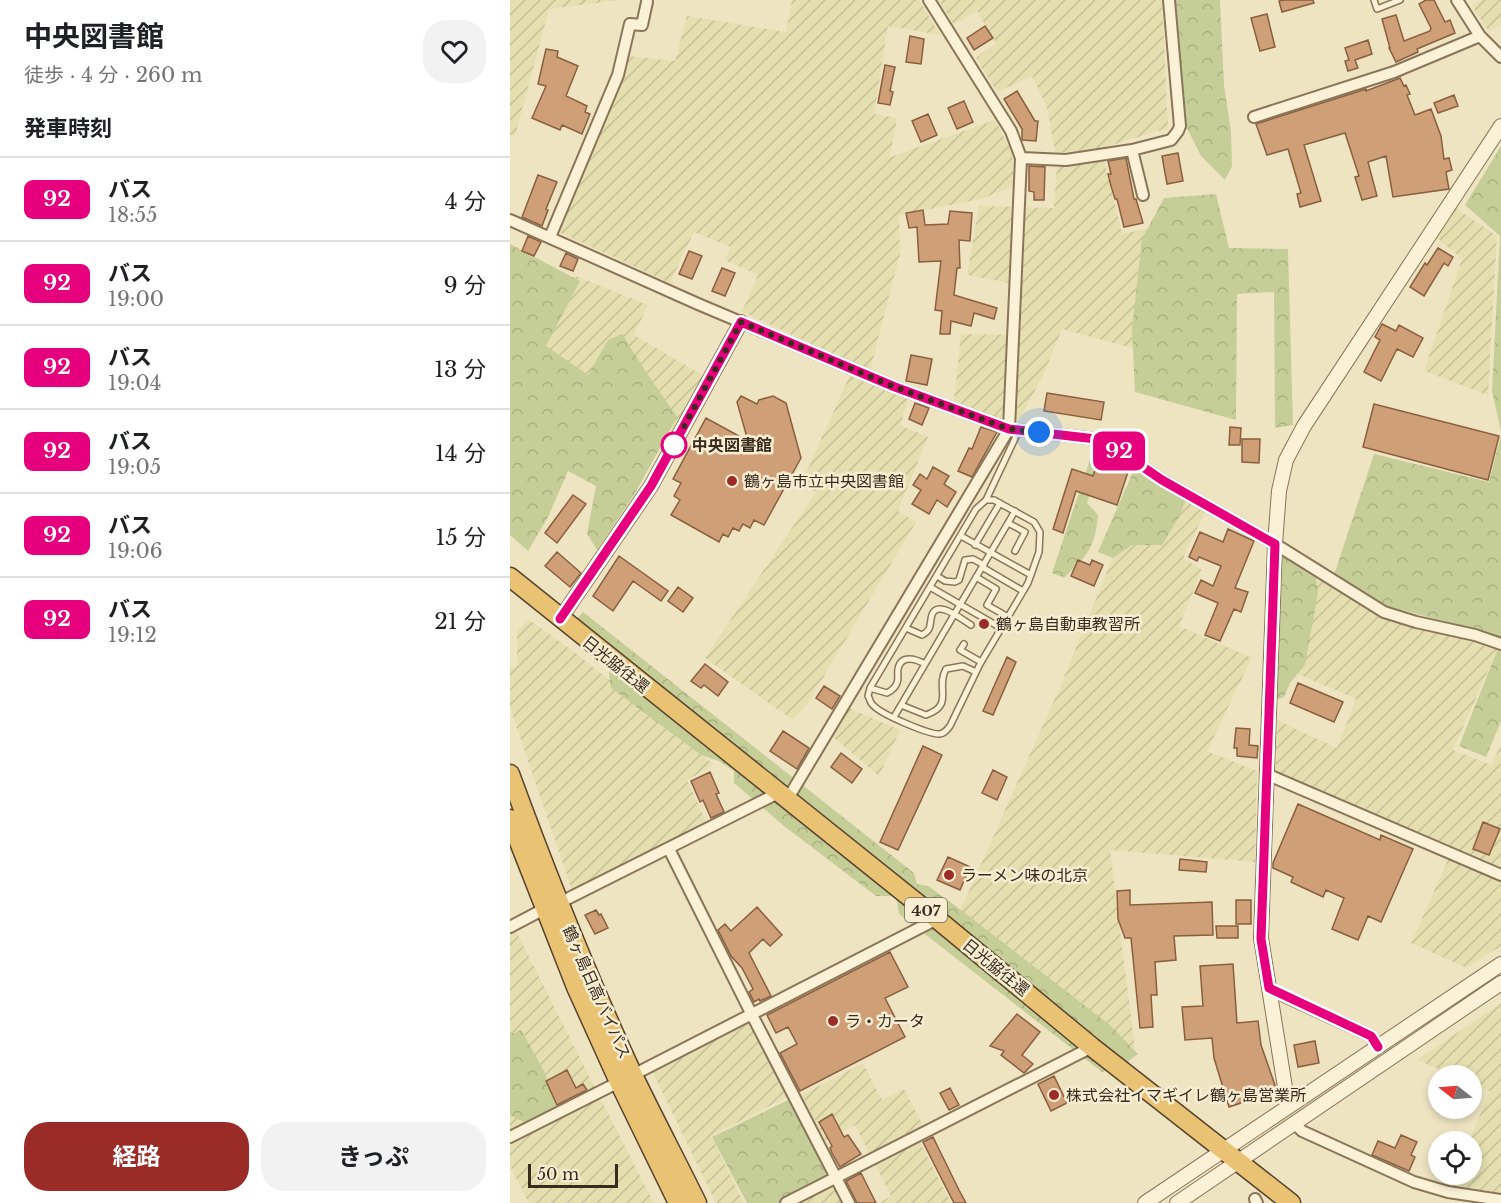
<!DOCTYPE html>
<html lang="ja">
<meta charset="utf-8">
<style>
body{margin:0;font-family:"Libre Baskerville","Noto Sans JP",serif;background:#f2f2f2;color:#202124;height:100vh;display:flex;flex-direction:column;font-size:22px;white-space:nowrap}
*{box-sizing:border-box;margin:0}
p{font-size:20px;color:#757577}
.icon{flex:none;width:33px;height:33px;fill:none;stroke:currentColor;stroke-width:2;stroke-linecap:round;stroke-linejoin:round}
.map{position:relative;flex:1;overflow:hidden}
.drawer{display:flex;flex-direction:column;background:#fff;width:510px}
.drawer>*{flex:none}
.badge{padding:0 12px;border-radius:9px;font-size:21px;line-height:39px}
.needle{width:39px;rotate:287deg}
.buttons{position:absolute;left:918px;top:1065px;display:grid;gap:12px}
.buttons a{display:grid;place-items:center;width:54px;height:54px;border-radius:50%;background:#fff;box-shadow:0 3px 9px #0003;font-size:30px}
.scale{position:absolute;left:18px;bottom:15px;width:90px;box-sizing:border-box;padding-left:6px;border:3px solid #392c1d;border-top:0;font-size:16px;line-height:21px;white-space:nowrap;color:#392c1d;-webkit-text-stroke:4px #f7edd2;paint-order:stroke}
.you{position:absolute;width:30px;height:30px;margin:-15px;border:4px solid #fff;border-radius:50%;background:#1a73e8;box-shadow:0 0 0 9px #1a73e833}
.map>.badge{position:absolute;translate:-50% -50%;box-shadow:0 0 0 3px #fff}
h2{padding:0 24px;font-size:22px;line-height:54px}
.round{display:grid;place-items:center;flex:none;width:63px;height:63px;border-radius:24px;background:#f2f2f2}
.head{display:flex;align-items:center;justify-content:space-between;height:102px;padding:0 24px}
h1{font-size:28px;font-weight:700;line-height:45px}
.cta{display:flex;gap:12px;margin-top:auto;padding:12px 24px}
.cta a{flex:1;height:69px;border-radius:24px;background:#9b2b27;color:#fff;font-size:24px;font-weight:700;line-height:69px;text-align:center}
.cta a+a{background:#f2f2f2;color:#202124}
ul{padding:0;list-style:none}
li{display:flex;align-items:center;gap:18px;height:84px;padding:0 24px;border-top:2px solid #e0e0e0}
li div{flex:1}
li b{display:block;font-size:22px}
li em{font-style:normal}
li .badge{min-width:66px;font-weight:700;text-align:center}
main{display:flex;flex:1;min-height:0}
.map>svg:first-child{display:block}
</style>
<main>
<section class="drawer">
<div class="head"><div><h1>中央図書館</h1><p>徒歩 · 4 分 · 260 m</p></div><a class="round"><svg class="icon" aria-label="heart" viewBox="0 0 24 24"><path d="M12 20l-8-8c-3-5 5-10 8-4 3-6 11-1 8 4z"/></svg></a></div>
<h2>発車時刻</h2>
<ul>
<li><span class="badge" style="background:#e6007e;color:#fff">92</span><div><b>バス</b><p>18:55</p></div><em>4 分</em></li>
<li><span class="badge" style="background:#e6007e;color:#fff">92</span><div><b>バス</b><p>19:00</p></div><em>9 分</em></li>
<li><span class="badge" style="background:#e6007e;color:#fff">92</span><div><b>バス</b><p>19:04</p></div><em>13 分</em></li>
<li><span class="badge" style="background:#e6007e;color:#fff">92</span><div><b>バス</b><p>19:05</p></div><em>14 分</em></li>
<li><span class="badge" style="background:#e6007e;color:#fff">92</span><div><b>バス</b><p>19:06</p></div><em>15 分</em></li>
<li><span class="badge" style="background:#e6007e;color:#fff">92</span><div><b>バス</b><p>19:12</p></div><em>21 分</em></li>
</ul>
<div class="cta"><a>経路</a><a>きっぷ</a></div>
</section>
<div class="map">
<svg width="991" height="1203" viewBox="0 0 991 1203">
<defs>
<pattern id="farmland-furrows" width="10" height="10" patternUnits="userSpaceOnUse" patternTransform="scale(1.5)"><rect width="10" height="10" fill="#e5dfaf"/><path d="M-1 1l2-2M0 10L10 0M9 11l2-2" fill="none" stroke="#c5c096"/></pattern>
<pattern id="forest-crowns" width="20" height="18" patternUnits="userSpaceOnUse" patternTransform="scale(1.5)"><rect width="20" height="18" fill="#c5ce96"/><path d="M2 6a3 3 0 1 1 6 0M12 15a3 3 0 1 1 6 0" fill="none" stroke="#aab181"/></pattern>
</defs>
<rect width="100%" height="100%" fill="#efe4c2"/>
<path fill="url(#farmland-furrows)" d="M0,0h109l-70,9 -34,127 -5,-1z
M282,0h127l21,35 -52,-9 -14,88 23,4 -7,39 105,-37 17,32 2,34 -33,13 -82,16 1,39 -30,116 -128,-58 16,-37 -33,-15 6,-13 -37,-15 -24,51 -111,-51 62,-151 6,-25 48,5 12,-45 99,16z
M429,0h223l6,128 -69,21 -44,4 -8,-46 -15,-31 -35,16 -21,-34 20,-15 -19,-32 -23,14z
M972,0h19v24l-12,7 -17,-25z
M594,159l18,75 29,-6 -12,122 -77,-21 -17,42 -23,44 -8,9 -60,-23 7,-67 57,1 2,-50 -53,-10 12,-69 75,2 3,-43z
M946,208l41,28 -9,159 -64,-24 38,-112 -25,-21z
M66,276l72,29 -14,30 70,41 -31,57 -138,-85z
M340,375l59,23 -9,27 28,12 -30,74 18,11 -108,181 -15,17 -88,-62 111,-166 -15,-8z
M635,478l61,32 -23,48 19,12 -23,56 73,32 -45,93 50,20 -2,91 -145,-12 25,199 -178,-131 103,-231z
M774,557l95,57 57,19 63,13 -46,104 39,15 9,-22v203l-34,22 -56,-25 40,-90 -176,-75 2,-58 60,28 19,-49 -76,-33z
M19,620l43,30 142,115 -27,15 20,43 -135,67 -62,-182v-41l7,-1v-35z
M339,708l51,22 -21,46 -46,-39z
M6,931l78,155 60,117h-125l-19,-37v-232z
M991,1003v200h-22l5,-11 -35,-5 5,-12 18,-1v-32l-3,-1 21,-50 -18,-8v-7l-18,-1 -37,-15z
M239,1021l38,76 -76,39 33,67h-28l-64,-132z
M353,1063l19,37 22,-11 20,38 -9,6 36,70h-72l12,-7 -36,-71 -30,15 -23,-45z
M325,1185l9,18h-45z"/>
<path fill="url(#forest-crowns)" d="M654,0h56l4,85 7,47 1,34 -7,14 -24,-24 -15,-30 -14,-18z
M991,146v285l-9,-40 8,-155 -35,-31z
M706,194l13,54 59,1 5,176 -18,3 -1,-136 -37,2 -1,126 -101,-28 -3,-63 10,-90 22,-41z
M0,244l70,37 -34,65 42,29 20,-35 14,-6 26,41 29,42 -43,78 -37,55 -10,-16 9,-48 -28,-15 -20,46 -20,34 -18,-16z
M991,435v286l-15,36 -27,-11 40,-100 -42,-21 -69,-19 -54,-31 40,-121 115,28z
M585,445l92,52 -8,20 -17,28h-30l-19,13 -15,-6 34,-78 -28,-18 -17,47 11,12c-3,34 -11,40 -34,63l-12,-5z
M770,557l20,6 15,9 3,21 -13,72 -15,18 -6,14 -9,3z
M73,612l331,261 3,11 11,2 25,18 157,121 28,29 -11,8 -25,10 -203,-158 -3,-18h-20l-92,-70 -50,-43v-12l-15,-10 -18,-6 -90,-67 -2,-14 3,-19 -39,-32z
M11,1030l23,41 13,37 -31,15 -16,-8v-80z
M280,1099l40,78 -52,26h-31l-35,-66z"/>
<path fill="#cf9f77" stroke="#8a5f3e" stroke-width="1.5" d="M774,0h29l1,3 -32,9 -3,-11z
M916,0h8l11,22 5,-2 5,13 -38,16 1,3 -22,10 -7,-14h1l-8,-29 14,-4 8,26 26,-10 1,-3 -12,-24z
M757,14l8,33 -15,4 -9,-33z
M475,26l8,12 -19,12 -7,-12z
M400,36l14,3 -3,25 -15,-2z
M858,40l4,14 -17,6 3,8 -10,3 -3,-10 4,-1 -4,-12z
M36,49l12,2 -1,6 21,9 -12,30 21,10 -2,6 5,2 -8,20 -20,-9 -2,5 -28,-12 14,-32 -8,-2z
M375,65l10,2 -5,24 3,1 -3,13 -12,-2z
M890,78l4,8 2,-1 4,9 -3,1 8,20 16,-6 10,27 3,23 5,-1 3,12 -6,2 3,17 -56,8 -7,-41 -18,6 9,34 -15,4 -7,-23 4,-1 -14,-43 -41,12 17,56 -21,6 -3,-13 4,-1 -13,-44 -21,6 -11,-31 110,-35v2z
M507,91l18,30h3l-2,20 -14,-1v-11l-18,-30z
M944,95l4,11 -20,7 -4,-10z
M454,101l9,21 -16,7 -9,-21z
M418,114l9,21 -16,7 -9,-21z
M668,153l5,28 -16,3 -5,-28z
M616,158l8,41h2l7,24 -19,4 -7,-28h-2l-4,-13 -3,-12h3l-3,-13z
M519,166l16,1 -1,33h-10v-8l-5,-1z
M28,175l19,7 -11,27 2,1 -6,16 -20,-9z
M413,210l2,15 23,-1 2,-13 22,2 -2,28 -11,-1 1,28h-3l-3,27 43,13 -3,11 -20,-6 -3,13 -20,-5 -1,13h-10l2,-23 -7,-1 6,-49 -22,1 -2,-35 -8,1 -3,-15z
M18,236l13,6 -7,14 -12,-5z
M928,248l15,9 -5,9 -4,-3 -20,33 -14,-9 15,-24 2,2z
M179,251l13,5 -10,23 -13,-5z
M56,253l12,6 -5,12 -13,-5z
M212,268l13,5 -10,23 -13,-5z
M872,324l14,7 3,-6 24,13 -10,19 -16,-8 -16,32 -17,-9 16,-32 -5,-3z
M401,355l21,4 -5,26 -21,-4z
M537,393l57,9 -3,18 -57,-9z
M231,396l16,8 2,-4 14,-4 13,7 15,55 -37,67 -10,-5 -4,8 -7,-4 -4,7 -6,-3 -5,9 -5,-3 -4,8 -48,-27 9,-15 -6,-4 7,-13 -8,-4 33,-61 42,23 -11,-39z
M405,403l14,5 -7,17 -13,-6z
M864,404l125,32 -11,44 -125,-33z
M471,427l16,5 -25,45 -14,-6 11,-23 3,1z
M720,427l11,1 -1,17h-11z
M732,439h18l-1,24 -17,-1z
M589,459l30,10 -12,36 -41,-14 -13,42 -10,-4 19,-60 21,7z
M423,467l16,9 -5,8 12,8 -9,15 -10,-7 -8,14 -17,-10 9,-14 -8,-5 7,-11 7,5z
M63,495l13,9 -29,39 -12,-10z
M718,529l26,12 -19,47 13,4 -7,20 -7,-3 -14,32 -15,-6 13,-32 -23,-10 6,-13 12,6 8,-20 -22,-9 -2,4 -8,-4 11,-25 23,10z
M47,552l24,21 -11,14 -25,-21z
M109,556l49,35 -7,10 -28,-20 -20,30 -20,-15z
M568,560l12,5 2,-5 11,5 -9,21 -23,-10z
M168,587l15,11 -10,14 -15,-11z
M497,657l9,5 -23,53 -10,-4z
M195,664l23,18 -10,14 -14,-11 -3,3 -10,-7z
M788,683l45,19 -9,20 -44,-19z
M314,686l16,10 -8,13 -16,-11z
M726,728l14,1 -1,16 9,1 -1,12 -20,-2v-8h-3z
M273,731l26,17 -12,21 -27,-18z
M413,746l19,9 -44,95 -18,-8z
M331,753l21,16 -10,14 -21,-16z
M483,770l14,7 -10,23 -15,-7z
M200,772l9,21 -3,1 8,18 -13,6 -8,-18 -3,2 -9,-21z
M788,804l82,36 1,-5 32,14 -32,73 -13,-6 -10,24 -26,-11 12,-31 -18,-8 -3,7 -32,-15 2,-5 -20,-9v-5z
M973,822l17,7 -11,26 -16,-6z
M438,857l22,10 -10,23 -23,-10z
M670,859l27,3 -1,10 -27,-2z
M620,890v15l82,-3 1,33 -39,1 2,24 -21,2 2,33h-6l2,32 -13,1 -9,-90h-6l-7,-19 -1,-28z
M726,900h15v24h-15z
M247,907l25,28 -12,11 -7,-7 -14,14 22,43 -11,5 -1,-2 -5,3 -5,-10 4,-3 -11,-21 -11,-12 -13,-26 7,-6 6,7z
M86,910l3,5 2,-1 7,14 -13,6 -10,-19z
M706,926h22v12h-21z
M380,952l18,35 -23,11 20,39 -105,54 -20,-38 17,-9 -9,-17 -12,6 -9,-18z
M723,964l4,59 21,-2 3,24 16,46 -48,16 -15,-49 -2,-20 -27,2 -3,-33 21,-1 -3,-40z
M507,1014l23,18 -18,23 11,9 -9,9 -23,-18 3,-4 -14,-5z
M805,1041l4,22 -21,4 -4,-22z
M57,1070l9,18 7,-4 4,6 -30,15 -11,-24z
M544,1076l13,27 -16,8 -13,-27z
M440,1088l9,17 -10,5 -9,-17z
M322,1114l12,23 4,-2 13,19 -21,13 -8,-14 -2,-5 2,-2 -13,-24z
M891,1135l16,7 -6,13 4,2 -6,14 -37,-16 6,-14 17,7z
M423,1137l26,53 7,13h-12l-21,-41 -10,-20z
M351,1173l15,30h-19l-11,-22z"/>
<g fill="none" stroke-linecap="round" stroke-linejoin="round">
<g stroke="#8a7559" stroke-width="8">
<path id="service" d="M864,0l3,9 23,-9
M476,500h8l40,22 6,10 -1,20 -11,31 -48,81 -30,62c-3,4 -6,8 -11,8 -11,0 -59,-20 -66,-29 -3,-2 -3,-6 -5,-9l2,-8 106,-179z
M476,500l33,-70
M498,523l17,9 -10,19
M451,536l70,39
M465,545l25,-42
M472,567l41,24
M427,576l8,5 10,1 4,-2 6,-20 8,-1 11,6
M466,577l20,12 -9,16 21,12
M420,587l71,41
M396,628l16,7c8,-4 8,-8 9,-16 3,-23 30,0 40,6
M454,644l-4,6 21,12
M360,688l17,5c4,-2 8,-5 10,-10 2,-5 0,-9 1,-14 3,-15 18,-10 27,-5
M391,705l25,10c29,-10 9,-27 20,-46l17,-3 13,6
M384,717l121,-206"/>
</g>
<g stroke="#8a7559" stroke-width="14">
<path id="minor" d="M947,0l23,36 21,21
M744,117l140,-45 86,-36
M622,150l11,45
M511,158l45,2 66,-10 39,-10 7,-9 2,-5 -11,-126
M0,220l188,84 197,83 114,42 87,10 15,6 51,35 113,64 109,68 32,10 59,13 26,9
M40,237l68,-162 12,-51 12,1 5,-23
M756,774l235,101
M277,800l222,-371 12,-271 -10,-27 -82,-131
M159,849l83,166 97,188
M49,903l219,-110
M0,927l34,-18
M759,989l102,47 7,11
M123,1075l304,-156
M784,1123l8,8 112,51 34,10 53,8
M0,1137l109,-55
M745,1199l2,4
M276,1203l306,-156"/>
</g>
<g stroke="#8a7559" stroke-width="16">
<path id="tertiary" d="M50,619l91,-133 90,-164
M778,1106l-27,-168 14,-394 4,-53 7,-31 18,-34 197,-300
M635,1203l356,-239
M667,1203l324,-220"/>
</g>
<g stroke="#57432d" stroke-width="21">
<path id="trunk" d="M0,577l427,342 155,128 199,156
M0,774c37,101 77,201 122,299 21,44 44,87 65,130
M0,819l66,168 43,95 59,121"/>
</g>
<use href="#service" stroke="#faf1d6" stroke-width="5"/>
<use href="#minor" stroke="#faf1d6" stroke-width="10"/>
<use href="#tertiary" stroke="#faf1d6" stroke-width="14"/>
<use href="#trunk" stroke="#eac274" stroke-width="18"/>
</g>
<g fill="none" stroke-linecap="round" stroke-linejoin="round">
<g stroke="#fff" stroke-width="14">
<path id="line" d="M50,619l91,-133 90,-164 154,65 114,42 87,10 15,6 51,35 113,64 -14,395 8,49 102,48 7,11"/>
</g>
<use href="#line" stroke="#e6007e" stroke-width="9"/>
<path stroke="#392c1d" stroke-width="6" stroke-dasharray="0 10.8" d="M164,445l67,-123 154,65 114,42 30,3"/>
</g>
<circle fill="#fff" stroke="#e6007e" stroke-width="3" cx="164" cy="445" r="12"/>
<g fill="#9b2b27" stroke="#f7edd2" stroke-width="2">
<circle cx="222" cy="481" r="6"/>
<circle cx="474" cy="624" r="6"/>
<circle cx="439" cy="875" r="6"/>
<circle cx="323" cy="1021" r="6"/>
<circle cx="544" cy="1095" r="6"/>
</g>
<g text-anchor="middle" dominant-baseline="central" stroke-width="5" stroke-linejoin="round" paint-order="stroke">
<rect fill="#f7edd2" stroke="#726653" stroke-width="1.5" x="395" y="898" width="42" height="24" rx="4.5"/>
<g font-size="15" font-weight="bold" fill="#392c1d">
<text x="416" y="910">407</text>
</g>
<g font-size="16" font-weight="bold" fill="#392c1d" stroke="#f7edd2" text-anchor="start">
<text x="182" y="445">中央図書館</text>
</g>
<g font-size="16" fill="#392c1d" stroke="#f7edd2" text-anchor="start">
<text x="234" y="481">鶴ヶ島市立中央図書館</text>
<text x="486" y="624">鶴ヶ島自動車教習所</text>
<text x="451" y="875">ラーメン味の北京</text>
<text x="335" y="1021">ラ・カータ</text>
<text x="556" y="1095">株式会社イマギイレ鶴ヶ島営業所</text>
</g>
<g font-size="16" fill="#392c1d" stroke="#f7edd2">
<text transform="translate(106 664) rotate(39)">日光脇往還</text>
<text transform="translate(486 967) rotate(39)">日光脇往還</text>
<text transform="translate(87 992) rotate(66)">鶴ヶ島日高バイパス</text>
</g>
</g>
</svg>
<div class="buttons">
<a><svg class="needle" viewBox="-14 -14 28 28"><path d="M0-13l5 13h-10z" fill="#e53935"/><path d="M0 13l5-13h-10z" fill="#757577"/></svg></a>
<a><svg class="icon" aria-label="locate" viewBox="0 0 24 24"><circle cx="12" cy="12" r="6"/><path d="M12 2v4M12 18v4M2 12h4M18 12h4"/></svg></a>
</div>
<div class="scale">50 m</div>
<div class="you" style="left:529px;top:432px"></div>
<b class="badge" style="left:609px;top:451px;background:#e6007e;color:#fff">92</b>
</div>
</main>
